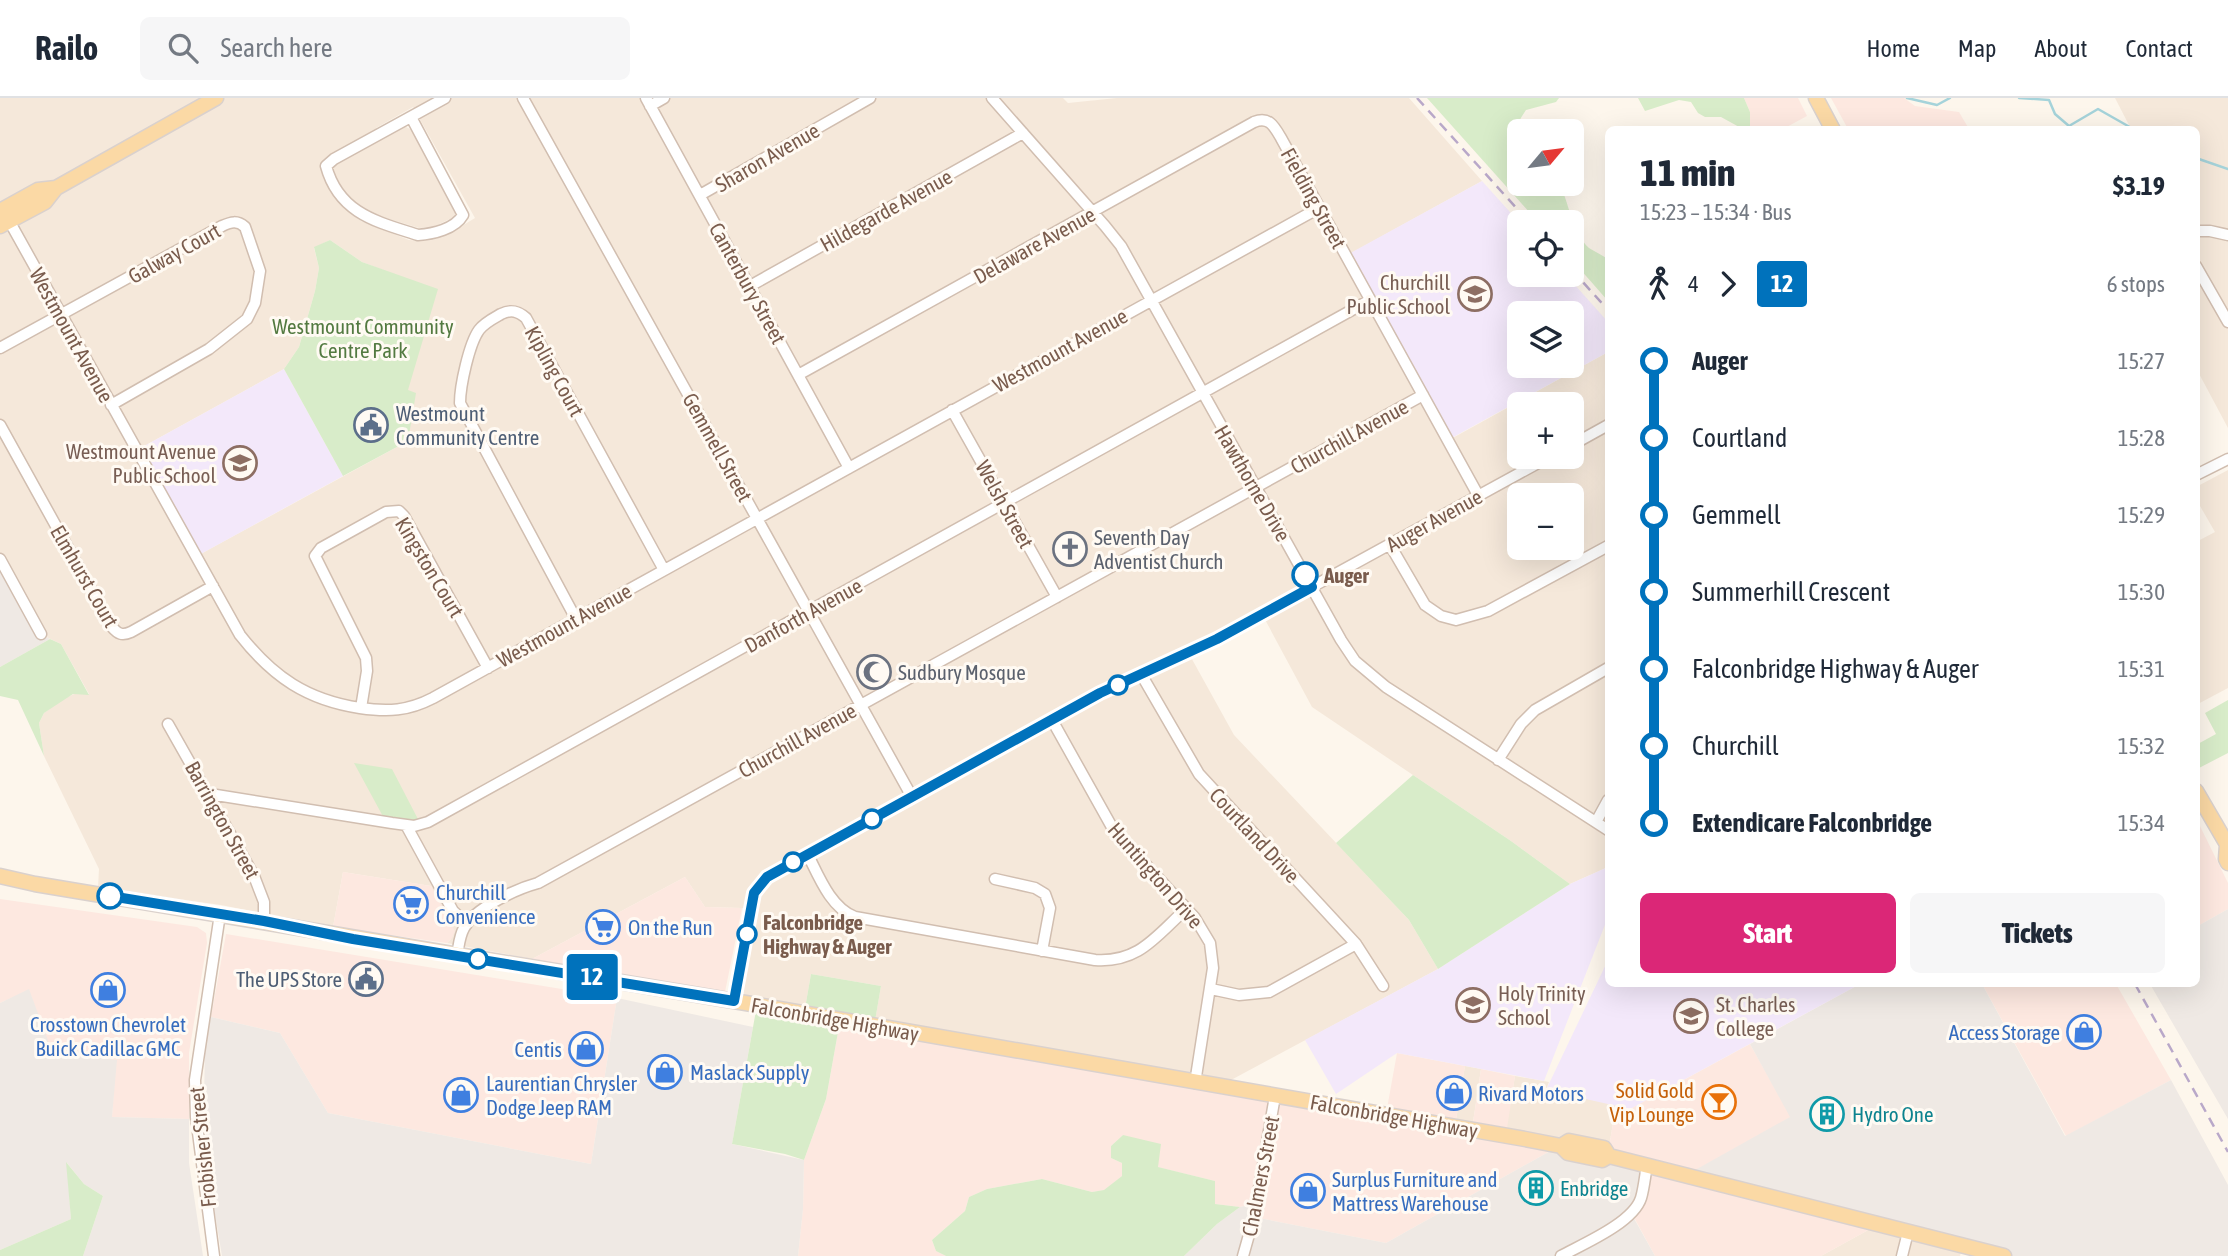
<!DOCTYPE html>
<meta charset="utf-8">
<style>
body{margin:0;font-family:"Asap Condensed",sans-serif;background:#f6f6f7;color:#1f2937;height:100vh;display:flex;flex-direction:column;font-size:26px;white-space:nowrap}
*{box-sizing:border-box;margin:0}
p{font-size:23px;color:#747a83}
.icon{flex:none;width:38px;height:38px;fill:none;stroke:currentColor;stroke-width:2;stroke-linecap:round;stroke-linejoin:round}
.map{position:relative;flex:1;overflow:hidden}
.sheet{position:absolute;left:1605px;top:28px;width:595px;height:861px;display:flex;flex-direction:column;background:#fff;border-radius:10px;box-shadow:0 7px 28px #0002}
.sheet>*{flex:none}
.badge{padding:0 14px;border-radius:5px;font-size:24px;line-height:46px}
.needle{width:46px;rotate:61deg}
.controls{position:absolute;left:1507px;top:21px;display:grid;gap:14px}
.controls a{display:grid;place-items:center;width:77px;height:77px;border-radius:10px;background:#fff;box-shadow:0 7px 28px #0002;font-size:35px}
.map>.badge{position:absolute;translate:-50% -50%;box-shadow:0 0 0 4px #fff}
.legs{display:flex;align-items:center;gap:10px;height:77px;padding:0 35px;font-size:23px}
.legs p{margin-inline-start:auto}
.overview{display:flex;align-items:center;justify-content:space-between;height:119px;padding:0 35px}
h1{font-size:38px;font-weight:800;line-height:52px}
.action{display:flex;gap:14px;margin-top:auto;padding:14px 35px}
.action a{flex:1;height:80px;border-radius:10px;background:#db2777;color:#fff;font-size:28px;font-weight:800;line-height:80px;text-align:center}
.action a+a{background:#f6f6f7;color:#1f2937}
ul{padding:0 35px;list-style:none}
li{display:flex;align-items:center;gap:24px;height:77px;font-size:26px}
li i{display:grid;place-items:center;width:10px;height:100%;margin:0 9px;background:currentColor}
li i::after{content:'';width:18px;height:18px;margin:-9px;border:5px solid;border-radius:50%;background:#fff}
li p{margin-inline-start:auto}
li:first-child i{background:linear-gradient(#0000 50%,currentColor 0)}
li:last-child i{background:linear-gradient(currentColor 50%,#0000 0)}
header{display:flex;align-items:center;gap:42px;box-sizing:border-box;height:98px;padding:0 35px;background:#fff;border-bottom:2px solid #e0e1e3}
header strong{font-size:33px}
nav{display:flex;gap:38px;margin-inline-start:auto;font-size:24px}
.search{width:490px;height:63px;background:#f6f6f7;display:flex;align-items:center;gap:18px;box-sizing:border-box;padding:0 24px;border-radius:10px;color:#747a83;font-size:26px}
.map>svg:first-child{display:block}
</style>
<header>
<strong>Railo</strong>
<div class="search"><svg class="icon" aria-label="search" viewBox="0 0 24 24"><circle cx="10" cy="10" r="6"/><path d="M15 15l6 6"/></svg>Search here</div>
<nav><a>Home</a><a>Map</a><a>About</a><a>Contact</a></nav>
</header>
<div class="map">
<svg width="2228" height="1158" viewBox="0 0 2228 1158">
<rect width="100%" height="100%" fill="#fdf6ec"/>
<path fill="#f5e8da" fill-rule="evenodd" d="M0,0h1063l5,5 49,-5h292l73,83 -136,75 103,184 159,-88v515l-38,17 -59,-43 -199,-134 -50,-93 -74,38 46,83 175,185 29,49 -220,118 -344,-60 7,-41 -70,-12 -7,40 -47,-9 -14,-12 -9,8 24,-89 -16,-4 -37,-1 -20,-30 -153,82 -85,-16 4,-4 -20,-53 -88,-14 -10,55 -112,-22 -123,-17 1,-19 -55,-113 -5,-33 5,-10 19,-14 11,-5h15l-28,-50 -19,-9 -42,-76v-332l46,-25 -46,4zM413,9l62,111 -23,14 -19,8 -12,1 -12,-1 -48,-19 -15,-12 27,5 46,14 14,-1 21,-10 3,-5 -45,-82 -8,-4 -22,12 -6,-10zM330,142l32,22 21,8 25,120v51l-211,115 -60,-106 147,-81 15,-22 16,-56 4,-23 -5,-20zM1519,306h53v53h-53zM1519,397h53v53h-53z
M2115,0h113v330l-32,-60v-238l-65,-1z
M2228,372v218l-32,17v-163l19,-10 -19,-33v-12z
M1465,968l16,3 -9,60 -17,-3z
M1515,978l34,6 -3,8 70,15 -8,48 -103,-18z
M1881,1125l82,22 -3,11h-139z"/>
<path fill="#fde8e0" d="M1744,0h54l9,18 -24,13h-25l-8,-2v-15z
M1831,0h73l11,8 44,6 10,17h-121z
M2196,720l32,65v26l-32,18z
M343,774l88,14 24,45 -3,7 -5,5 -114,-16z
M685,779l20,30 37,1 -17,84 -193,-33z
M0,801l197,28 9,6 1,10 -18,110v66l-77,-2 4,-57 -57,-7 -10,-7 -20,-56 -29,13z
M226,836l391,64 -26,166 -263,-51 -48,-80 -69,-16z
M1982,886h134l55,96 -105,56z
M840,923l546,93 11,-61 68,13 -10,60 17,3 9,-60 34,7 -9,59 55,10 -175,98 -132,-26 2,-14 -16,4 -25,-3v-23l-58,-14 -34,-32 -12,11v12l11,5v13l-17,14 -13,2 -50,-13 -55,10 -18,8 -4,14 -33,29 4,11 10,5h-148l5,-48 1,-48 22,-61z
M1750,946l41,73 -102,57 192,49 -60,33h-166l-24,-44 -23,-59 8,-48 14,4z"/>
<path fill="#efe9e4" d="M0,461l42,76 8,4 -50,28z
M2228,811v210l-78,-135h46v-57z
M1860,886h122l83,152 106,-56 57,105v71h-221l-319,-82 102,-57 -40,-73z
M29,891l21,57 9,7 58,7 -5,57 77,2v44l14,93h-120l20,-60 -19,-12 -17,-21 4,56 -71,31v-247z
M617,900l136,29 -21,117 72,16 -1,49 -5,47h-576l-14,-84 -4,-68 1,-58 6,-29 69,16 48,80 263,51z
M1561,1047l85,20 -15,48 24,43h-471l33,-32 23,-17 16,-4 -2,14 132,26z"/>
<path fill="#f3e8fa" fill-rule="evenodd" d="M1482,83l37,41v53h47l42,47v30l-160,88 -103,-184zM1519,215h53v53h-53z
M284,271l59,107 -146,80 -60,-106z
M1608,769v50l-64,164 -147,-28 -61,41 -31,-54 133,-71 132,-85z
M1608,862v24h252l-230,125 -84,-19z"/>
<path fill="#d8ecc9" d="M1427,0h132l-3,4 -30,8c-16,24 -22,42 -16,71l9,3h33l9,3c9,20 11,45 28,61 6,4 13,7 19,11v42l-36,-41v-38h-34z
M1638,0h106l6,14v15l-9,1 -20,-11h-16l-7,-4 -7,-11 -12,-2 -34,11z
M330,142l32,22 76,27 -30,101 8,3 -8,48 -65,35 -59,-107 15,-22 16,-56 4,-23 -5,-21z
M50,541l11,5 28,51 -16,-1 -29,19 -5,10 5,33 -26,-56 -18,-4v-29z
M2228,602v53l-29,15 -3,-6v-17l20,-11 -11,-21z
M354,665l38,6 28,54 -34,-1z
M1413,677l98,66 59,43 -132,85 -29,-49 -73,-77z
M811,876l70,12 -7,41 -34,-6 -14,78 -22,61 -19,-6 -53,-10 25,-139 47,9z
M1123,1037l38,9 -3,23 57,14v23l25,3 -23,17 -33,32h-238l-10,-5 -4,-11 33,-29 4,-14 18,-8 55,-10 50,13 12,-2 18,-14v-13l-11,-5v-12z
M66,1064l18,22 19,12 -20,60h-83v-6l71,-31z"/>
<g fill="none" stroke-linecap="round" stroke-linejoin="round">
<path stroke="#a5d3da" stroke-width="2.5" d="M1907,0l30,7 13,-7
M2019,0l30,2 6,14 14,12 29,-17 37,21
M2196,60l32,11"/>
<g stroke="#d1beb0" stroke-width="13">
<path id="minor" d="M523,0l389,699
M646,0l203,370
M992,0l113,128 16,20 220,394 14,21 31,26 222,143
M650,8l14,-8
M411,19l52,98c-8,14 -30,19 -45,20 -40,-13 -79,-21 -92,-69l8,-7 111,-61
M700,97l170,-97
M7,119l233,418c33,42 67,65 120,73 28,4 48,3 73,-10l886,-490
M2196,133h14l18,4
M2196,168l32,56
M750,188l273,-153
M0,250l222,-122c9,-4 15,-6 23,1l15,44 -5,32 -8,16 -38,30 -98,56
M798,277l456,-253c15,-6 20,4 27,16l197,357
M952,312l105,187
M0,327l112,202c6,7 10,9 19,5l82,-46
M1572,347l36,-20
M2196,377l32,-16
M1390,447l35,60 16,11 15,4 32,-9 120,-65
M0,461l41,75
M576,521l-116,-216c0,-17 9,-59 19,-73 5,-7 15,-12 22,-16 10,-5 17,-3 25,4l138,252
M1141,576l58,100 157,170 27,42
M361,610l6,-37 -1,-13 -51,-102 6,-8 65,-36 13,-1 5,5 84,152
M1052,622l61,109 82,89 15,25 3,25 -18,115
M168,626l86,152 10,26v19
M1498,662l23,-36 14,-14 73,-42
M210,696l182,29 22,3 14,-4 942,-522
M1596,724l12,-22
M406,727l47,86 14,13
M808,757c11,22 23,53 47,62l240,43c44,3 61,-24 91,-51
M995,781l40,9 10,6 5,14 -8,43
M457,857c2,-9 2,-18 7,-27 11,-20 52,-39 74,-45l885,-488
M1211,891l28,6 30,-3 87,-48
M734,903l20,-108 13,-16 333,-184 117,-54 332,-182
M214,1158l-18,-139 -1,-37 25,-166
M1243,1158l11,-39 21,-121
M1561,1158c22,-12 72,-33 80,-58 3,-10 4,-22 6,-33
M1902,1158l6,-24"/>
</g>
<g stroke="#dad1cd" stroke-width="17">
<path id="major" d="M1816,0l17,32
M0,113l38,-21 18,-2 160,-90
M0,128l45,-24 11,-14
M2196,693l32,55
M2227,747l-1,14 2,4
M0,778l35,8 699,117 791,138 36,7 7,7 34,7 7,-4 395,100
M1561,1048l8,-5 35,7 5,8"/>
</g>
<use href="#minor" stroke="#fff" stroke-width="10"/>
<use href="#major" stroke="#fbd9a5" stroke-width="14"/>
<path stroke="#b9a8c9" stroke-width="2.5" stroke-dasharray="10 7" stroke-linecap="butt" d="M1417,0l112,124
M1572,172l36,40
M2135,886l93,168"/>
</g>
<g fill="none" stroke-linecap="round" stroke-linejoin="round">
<g stroke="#fff" stroke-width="16">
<path id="line-1" d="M110,798l154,25 89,18 381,62 20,-108 13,-16 333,-184 117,-54 95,-52 -7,-12"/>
</g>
<use href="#line-1" stroke="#0072bc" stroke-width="10"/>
</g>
<defs>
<g id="school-ring" transform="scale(1.75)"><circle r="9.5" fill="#fffaf3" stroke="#8d6e63" stroke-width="1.5"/><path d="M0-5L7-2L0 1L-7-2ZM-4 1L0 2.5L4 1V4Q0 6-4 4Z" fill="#8d6e63"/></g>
<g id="civic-ring" transform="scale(1.75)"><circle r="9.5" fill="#fffaf3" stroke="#5c6f8a" stroke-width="1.5"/><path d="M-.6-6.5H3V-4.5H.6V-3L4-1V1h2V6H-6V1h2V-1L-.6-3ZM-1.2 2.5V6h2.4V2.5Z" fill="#5c6f8a"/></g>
<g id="church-ring" transform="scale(1.75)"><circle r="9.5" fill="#fffaf3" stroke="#6b7280" stroke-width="1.5"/><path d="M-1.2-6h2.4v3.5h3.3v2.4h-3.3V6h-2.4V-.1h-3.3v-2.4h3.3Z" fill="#6b7280"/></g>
<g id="mosque-ring" transform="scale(1.75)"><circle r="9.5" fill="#fffaf3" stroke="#6b7280" stroke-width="1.5"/><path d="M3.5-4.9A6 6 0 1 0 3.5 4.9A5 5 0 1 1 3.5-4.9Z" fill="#6b7280"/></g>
<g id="supermarket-ring" transform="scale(1.75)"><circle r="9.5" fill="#fffaf3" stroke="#3f7fe0" stroke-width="1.5"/><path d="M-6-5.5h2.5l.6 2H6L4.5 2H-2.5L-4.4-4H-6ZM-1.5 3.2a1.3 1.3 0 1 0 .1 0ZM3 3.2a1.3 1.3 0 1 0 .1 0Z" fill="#3f7fe0"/></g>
<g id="shop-ring" transform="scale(1.75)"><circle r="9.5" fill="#fffaf3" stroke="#3f7fe0" stroke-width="1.5"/><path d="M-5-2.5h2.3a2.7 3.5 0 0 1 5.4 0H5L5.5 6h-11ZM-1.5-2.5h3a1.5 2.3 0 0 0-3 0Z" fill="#3f7fe0"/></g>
<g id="bar-ring" transform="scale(1.75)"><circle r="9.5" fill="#fffaf3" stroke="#e8710a" stroke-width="1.5"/><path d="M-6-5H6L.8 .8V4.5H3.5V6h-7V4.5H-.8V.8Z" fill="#e8710a"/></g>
<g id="building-ring" transform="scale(1.75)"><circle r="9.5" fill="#fffaf3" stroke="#0f9aa8" stroke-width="1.5"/><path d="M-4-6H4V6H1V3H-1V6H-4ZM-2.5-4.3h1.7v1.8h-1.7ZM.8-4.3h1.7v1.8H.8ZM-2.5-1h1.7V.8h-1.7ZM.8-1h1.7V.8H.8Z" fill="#0f9aa8"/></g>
</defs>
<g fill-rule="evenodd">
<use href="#school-ring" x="1475" y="196"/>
<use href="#civic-ring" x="371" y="327"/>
<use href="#school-ring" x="240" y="365"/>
<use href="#church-ring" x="1070" y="451"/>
<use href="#mosque-ring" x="874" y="574"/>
<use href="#supermarket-ring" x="411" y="806"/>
<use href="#supermarket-ring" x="603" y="829"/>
<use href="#civic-ring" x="366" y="881"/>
<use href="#shop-ring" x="108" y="892"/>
<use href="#school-ring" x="1473" y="907"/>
<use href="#school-ring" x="1691" y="918"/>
<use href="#shop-ring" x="2084" y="934"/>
<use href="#shop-ring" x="586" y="951"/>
<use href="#shop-ring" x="665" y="974"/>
<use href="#shop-ring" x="1454" y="995"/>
<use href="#shop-ring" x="461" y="997"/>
<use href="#bar-ring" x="1719" y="1004"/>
<use href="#building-ring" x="1827" y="1016"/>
<use href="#building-ring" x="1536" y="1090"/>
<use href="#shop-ring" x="1308" y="1093"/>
</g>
<g fill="#fff" stroke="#0072bc" stroke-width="3.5">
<circle cx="1305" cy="477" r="12"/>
<circle cx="1118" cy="587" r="9"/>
<circle cx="872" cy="721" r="9"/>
<circle cx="793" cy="764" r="9"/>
<circle cx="110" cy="798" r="12"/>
<circle cx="747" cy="836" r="9"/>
<circle cx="478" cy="861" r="9"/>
</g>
<g text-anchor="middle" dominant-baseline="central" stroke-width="6" stroke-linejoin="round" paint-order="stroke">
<g font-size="21" fill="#7a5c4d" stroke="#fffaf3">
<text transform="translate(767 59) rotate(-30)">Sharon Avenue</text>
<text transform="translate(1314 100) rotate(61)">Fielding Street</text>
<text transform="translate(886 112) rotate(-29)">Hildegarde Avenue</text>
<text transform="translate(1034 147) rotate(-29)">Delaware Avenue</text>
<text transform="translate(174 155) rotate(-29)">Galway Court</text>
<text transform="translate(748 185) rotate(61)">Canterbury Street</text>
<text transform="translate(72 237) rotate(61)">Westmount Avenue</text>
<text transform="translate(1060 252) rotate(-29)">Westmount Avenue</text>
<text transform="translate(555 273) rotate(61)">Kipling Court</text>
<text transform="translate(1349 338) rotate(-29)">Churchill Avenue</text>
<text transform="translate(718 349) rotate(61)">Gemmell Street</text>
<text transform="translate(1253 385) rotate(60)">Hawthorne Drive</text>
<text transform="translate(1005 406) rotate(61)">Welsh Street</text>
<text transform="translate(1434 422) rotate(-29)">Auger Avenue</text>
<text transform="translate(430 469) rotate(59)">Kingston Court</text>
<text transform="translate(85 478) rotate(60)">Elmhurst Court</text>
<text transform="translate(803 517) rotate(-29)">Danforth Avenue</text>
<text transform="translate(564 527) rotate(-29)">Westmount Avenue</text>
<text transform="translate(797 642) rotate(-29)">Churchill Avenue</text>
<text transform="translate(223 722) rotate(61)">Barrington Street</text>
<text transform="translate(1255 737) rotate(47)">Courtland Drive</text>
<text transform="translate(1156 777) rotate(49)">Huntington Drive</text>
<text transform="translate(835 921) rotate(10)">Falconbridge Highway</text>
<text transform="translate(1394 1018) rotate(10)">Falconbridge Highway</text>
<text transform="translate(202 1049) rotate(-96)">Frobisher Street</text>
<text transform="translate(1260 1078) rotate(-79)">Chalmers Street</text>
</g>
<g font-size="21" fill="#785e54" stroke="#fffaf3" text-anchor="end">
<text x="1450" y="184">Churchill<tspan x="1450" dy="24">Public School</tspan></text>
<text x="216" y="353">Westmount Avenue<tspan x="216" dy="24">Public School</tspan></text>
<text x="1498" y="895" text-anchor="start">Holy Trinity<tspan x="1498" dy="24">School</tspan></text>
<text x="1716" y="906" text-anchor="start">St. Charles<tspan x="1716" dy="24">College</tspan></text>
</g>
<g font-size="21" fill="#537a41" stroke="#fffaf3">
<text x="363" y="228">Westmount Community<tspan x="363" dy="24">Centre Park</tspan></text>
</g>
<g font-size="21" fill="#4e5e75" stroke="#fffaf3" text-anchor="start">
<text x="396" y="315">Westmount<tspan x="396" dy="24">Community Centre</tspan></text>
<text x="342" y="881" text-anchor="end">The UPS Store</text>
</g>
<g font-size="21" fill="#5b616d" stroke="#fffaf3" text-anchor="start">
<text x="1094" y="439">Seventh Day<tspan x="1094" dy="24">Adventist Church</tspan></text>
<text x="898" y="574">Sudbury Mosque</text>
</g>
<g font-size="21" font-weight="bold" fill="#7a5c4d" stroke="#fffaf3" text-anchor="start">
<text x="1324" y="477">Auger</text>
<text x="763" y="824">Falconbridge<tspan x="763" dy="24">Highway &amp; Auger</tspan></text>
</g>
<g font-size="21" fill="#366cbe" stroke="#fffaf3" text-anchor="start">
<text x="436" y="794">Churchill<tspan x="436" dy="24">Convenience</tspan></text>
<text x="628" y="829">On the Run</text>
<text x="108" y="926" text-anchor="middle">Crosstown Chevrolet<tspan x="108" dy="24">Buick Cadillac GMC</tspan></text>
<text x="2060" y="934" text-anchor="end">Access Storage</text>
<text x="562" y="951" text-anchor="end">Centis</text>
<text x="690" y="974">Maslack Supply</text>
<text x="486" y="985">Laurentian Chrysler<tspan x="486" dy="24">Dodge Jeep RAM</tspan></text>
<text x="1478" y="995">Rivard Motors</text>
<text x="1332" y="1081">Surplus Furniture and<tspan x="1332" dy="24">Mattress Warehouse</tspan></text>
</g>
<g font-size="21" fill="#c56008" stroke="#fffaf3" text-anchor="end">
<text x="1694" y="992">Solid Gold<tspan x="1694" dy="24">Vip Lounge</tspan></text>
</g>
<g font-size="21" fill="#0d838f" stroke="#fffaf3" text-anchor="start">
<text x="1852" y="1016">Hydro One</text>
<text x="1560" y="1090">Enbridge</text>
</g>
</g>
</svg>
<div class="controls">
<a><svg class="needle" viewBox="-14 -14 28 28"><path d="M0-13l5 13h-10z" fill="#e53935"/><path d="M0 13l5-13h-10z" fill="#747a83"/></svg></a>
<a><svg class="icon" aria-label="locate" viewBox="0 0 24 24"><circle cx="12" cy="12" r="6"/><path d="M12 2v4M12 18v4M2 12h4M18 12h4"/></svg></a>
<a><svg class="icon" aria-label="layers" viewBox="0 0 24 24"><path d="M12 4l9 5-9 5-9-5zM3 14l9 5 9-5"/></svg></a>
<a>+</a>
<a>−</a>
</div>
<b class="badge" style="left:592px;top:879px;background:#0072bc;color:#fff">12</b>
<section class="sheet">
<div class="overview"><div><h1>11 min</h1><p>15:23 – 15:34 · Bus</p></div><b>$3.19</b></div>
<div class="legs"><svg class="icon" aria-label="walk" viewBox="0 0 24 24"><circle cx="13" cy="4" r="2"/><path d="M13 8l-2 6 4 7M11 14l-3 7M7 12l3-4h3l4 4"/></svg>4<svg class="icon" aria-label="forward" viewBox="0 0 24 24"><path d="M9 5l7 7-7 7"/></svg><b class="badge" style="background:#0072bc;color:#fff">12</b><p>6 stops</p></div>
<ul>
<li><i style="color:#0072bc"></i><b>Auger</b><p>15:27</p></li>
<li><i style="color:#0072bc"></i><span>Courtland</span><p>15:28</p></li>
<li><i style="color:#0072bc"></i><span>Gemmell</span><p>15:29</p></li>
<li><i style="color:#0072bc"></i><span>Summerhill Crescent</span><p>15:30</p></li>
<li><i style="color:#0072bc"></i><span>Falconbridge Highway &amp; Auger</span><p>15:31</p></li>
<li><i style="color:#0072bc"></i><span>Churchill</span><p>15:32</p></li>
<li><i style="color:#0072bc"></i><b>Extendicare Falconbridge</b><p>15:34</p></li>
</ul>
<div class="action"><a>Start</a><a>Tickets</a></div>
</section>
</div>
